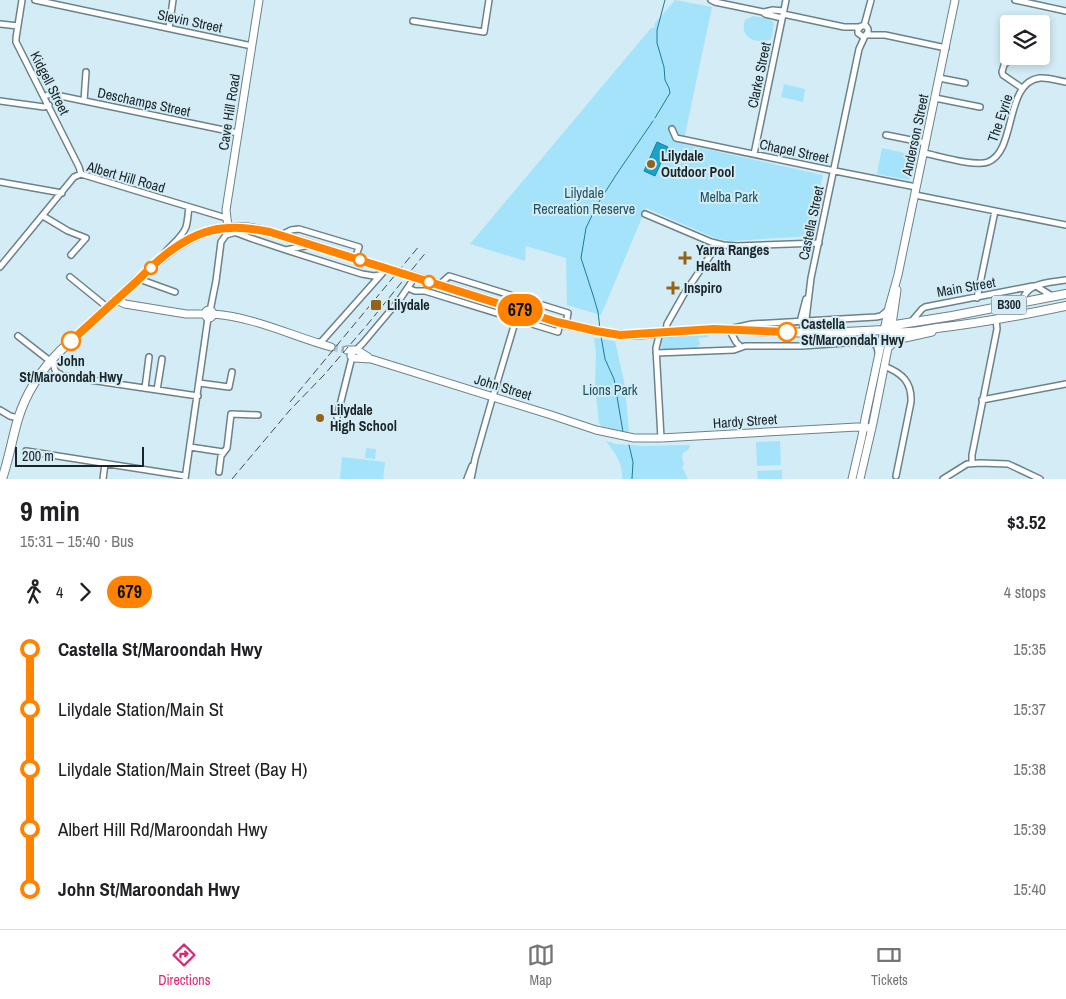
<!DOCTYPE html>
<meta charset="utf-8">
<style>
body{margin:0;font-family:"Archivo Narrow",sans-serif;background:#f2f2f2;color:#202124;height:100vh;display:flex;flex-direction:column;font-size:19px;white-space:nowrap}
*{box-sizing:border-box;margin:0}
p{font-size:16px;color:#757577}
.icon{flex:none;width:28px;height:28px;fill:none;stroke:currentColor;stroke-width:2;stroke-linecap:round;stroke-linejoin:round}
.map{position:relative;height:479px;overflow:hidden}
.details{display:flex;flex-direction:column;background:#fff;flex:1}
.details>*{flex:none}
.badge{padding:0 10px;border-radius:16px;font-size:18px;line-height:32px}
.fabs{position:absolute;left:1000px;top:15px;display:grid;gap:10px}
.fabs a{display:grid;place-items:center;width:50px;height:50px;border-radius:5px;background:#fff;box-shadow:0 2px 8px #0003;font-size:25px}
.scale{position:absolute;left:15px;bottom:12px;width:129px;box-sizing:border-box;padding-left:5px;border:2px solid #1b2427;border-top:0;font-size:14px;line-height:18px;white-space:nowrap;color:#1b2427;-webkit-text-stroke:4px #d3ecf5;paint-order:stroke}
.map>.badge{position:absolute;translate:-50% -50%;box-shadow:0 0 0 2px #fff}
.legs{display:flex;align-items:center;gap:8px;height:55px;padding:0 20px;font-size:16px}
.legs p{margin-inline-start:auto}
.summary{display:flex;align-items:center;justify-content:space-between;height:85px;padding:0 20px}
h1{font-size:28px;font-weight:700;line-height:38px}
ul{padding:0 20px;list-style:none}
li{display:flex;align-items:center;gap:18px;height:60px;font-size:19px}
li i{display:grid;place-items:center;width:8px;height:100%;margin:0 6px;background:currentColor}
li i::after{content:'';width:12px;height:12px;margin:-6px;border:4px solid;border-radius:50%;background:#fff}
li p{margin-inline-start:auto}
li:first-child i{background:linear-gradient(#0000 50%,currentColor 0)}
li:last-child i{background:linear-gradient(currentColor 50%,#0000 0)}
.tabs{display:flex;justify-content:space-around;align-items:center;height:70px;border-top:1px solid #e0e0e0;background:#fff;font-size:14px;color:#757577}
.tabs a{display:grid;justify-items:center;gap:2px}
.tabs .active{color:#db2777}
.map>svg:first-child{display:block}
</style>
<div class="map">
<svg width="1066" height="479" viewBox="0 0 1066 479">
<rect width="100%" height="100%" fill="#d3ecf5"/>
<path fill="#a4e3fa" d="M675,0l37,7 -29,137 140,31 -13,61 -79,5 -14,-2 -71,-31 -45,107 -34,-10 -1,-47 -40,-12 -1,15 -55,-17 181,-216h3l1,-5z
M753,16l16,3 5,4 -2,14 -2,3c-15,4 -31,-3 -25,-20z
M784,84l21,5 -2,13 -22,-5z
M882,148l32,7 -5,25 -32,-6z
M708,334v3l-10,1 2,6 -4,5 -33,1c-3,-3 -3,-10 1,-13z
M594,338l21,3 10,45 4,47 -28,-7 -2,-3 -4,-37 1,-34z
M606,441l10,3 28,2 46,-1 -1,4 -6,4 -1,5 2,6 -2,3 6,12h-66c1,-16 -7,-26 -16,-38z
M780,441l1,24 -24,1 -1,-24z
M366,448l10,1 -1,10 -10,-1z
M342,457l43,5 -2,17h-43z
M782,470v9h-24l-1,-8z"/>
<path fill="#19a3c8" stroke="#1a7d98" d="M657,142l11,5 -13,29 -11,-5z"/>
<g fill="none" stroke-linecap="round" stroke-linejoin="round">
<path stroke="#1a7d98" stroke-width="1" d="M655,118l15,-25 -1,-5 -4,-8 -1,-13 -7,-24v-13l8,-30
M600,329l-2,-17 -5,-17 -12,-37 5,-30 11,-23 19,-30 37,-54
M601,336l4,23 9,20 9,53
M629,445l4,17 -1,17"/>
<path stroke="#aec4cc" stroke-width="7" stroke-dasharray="7 3.5" stroke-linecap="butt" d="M331,347l16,3"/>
<path stroke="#aec4cc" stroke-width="8" stroke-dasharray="8 4" stroke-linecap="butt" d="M395,271l14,4"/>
<g stroke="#6c828a" stroke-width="8">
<path id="minor" d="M22,0l-6,38v4l63,125 2,7
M35,0l217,46
M711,0l4,2 48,10 2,2 17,4
M1015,0l51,11
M764,12l9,-2 10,1
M783,14l61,13h16
M413,21l71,11 5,-32
M0,24l18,2
M864,26l7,-26
M169,28l4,-28
M867,35h18l61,13
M1006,63l-2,2 -2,7 1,3 19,13
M939,78l26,5
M45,96l6,-2 187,39
M935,98l45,9
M0,101l44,6 5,-2
M84,101l2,-29
M672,129l4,9 149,31 91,18
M886,135l40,8
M924,153c15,3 51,14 64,9 29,-11 16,-80 52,-84 8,-1 18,3 26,4
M754,154l32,-154
M0,182l62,11
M915,195l151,30
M645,214l66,28 12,3 14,1 82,-3
M43,216l25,15 18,7 -15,17
M227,231l10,2 13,5 36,12 76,24 12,2 5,-1
M281,235l10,-5 8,-1 60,18 -4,12
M286,250l23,-5
M163,255c7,-10 19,-17 23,-28 2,-7 2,-14 3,-20
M0,267l74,-90 7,-3 145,44
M70,277l37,30
M139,279l36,13
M439,285l10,-9 119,37 -2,11
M1036,286l16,10
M408,288l7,3h10l133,41 2,-9
M977,298l18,-87
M1022,302c4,-20 27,-19 44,-22
M210,311l6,-30 5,-39 5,-7 7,-2
M804,321l-3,-3 5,-19
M911,322l11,-13 3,-2 108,-21
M660,332l-4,16 5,90
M666,332l1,-8 17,-30 34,-50
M802,333l2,-12 2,-2 5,-41 48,-229 6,-13 3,-4v-3l-2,-3h-5l-3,4v3l4,3h3
M826,333l17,10h31l3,4 1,5
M18,336l32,25
M317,343l5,-2 64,-72
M741,347l-5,-5 -7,-13 23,-5 124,-7 5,-1 7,-6
M356,350l7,-7 37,-44 15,-22
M656,353l78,-3 11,-4h57l43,-3
M54,358c-1,7 -1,14 6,16
M884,366c18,7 28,16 27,36l-15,74
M38,379l12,-3h13l135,20
M199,383l30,4 3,-15
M145,388l4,-31
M157,390l5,-31
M982,400l84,-16
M0,410l10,6 8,2
M337,417l15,-60
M190,447l33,5
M26,451l159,25
M972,463v-8l25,-126 -1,-10
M219,472l2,-16 6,-8 4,-34 27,1
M103,479l2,-15
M185,479l23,-161
M467,479l5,-13
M471,479l4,-20 16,-56 31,-104
M943,479l24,-15 13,-1 28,1 32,15"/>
</g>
<g stroke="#6c828a" stroke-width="9">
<path id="major" d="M228,227l-2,-17 33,-210
M116,300l9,4 61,10h20
M205 314a4 4 0 1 1 8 0a4 4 0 1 1-8 0Z
M213,314c41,3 79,22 118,33
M889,347l7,-7 36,-8
M347,350h10l11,7
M353,351l-2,5 3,2 17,1 180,56 45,15 38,8h27l196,-11 15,1
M852,479l10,-43 3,-17 24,-112 9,-32 57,-275
M860,479l13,-56 17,-85 7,-48"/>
</g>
<g stroke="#6c828a" stroke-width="10">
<path id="highway" d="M409,275l151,48 36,8 19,3 19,1 80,-6 58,3 54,1 58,-3c16,5 36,1 53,-2 43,-5 86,-13 129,-22
M884,330l11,-5 57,-9 114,-22
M2,479c7,-20 10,-40 16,-60 8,-26 23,-49 42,-68 19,-17 37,-34 56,-51 36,-33 72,-75 125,-73 21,1 42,9 63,15 30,10 60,20 91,29"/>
</g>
<use href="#minor" stroke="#fff" stroke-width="5"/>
<use href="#major" stroke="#fff" stroke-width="7"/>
<use href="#highway" stroke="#fff" stroke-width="8"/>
<path stroke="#414d51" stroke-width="1" stroke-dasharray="8 4" stroke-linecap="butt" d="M290,402l130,-157
M232,479l58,-69 34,-35 43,-50 60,-74"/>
</g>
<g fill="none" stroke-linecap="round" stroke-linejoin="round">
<g stroke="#fff" stroke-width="11">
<path id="line-1" d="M71,341c22,-20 44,-40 66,-60 7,-7 14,-14 22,-21 36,-31 65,-38 111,-28l287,90 39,9 24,4 94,-6 73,3"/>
</g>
<use href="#line-1" stroke="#ff8200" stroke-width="8"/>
</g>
<g fill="#956315" stroke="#d3ecf5" stroke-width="2">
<circle cx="651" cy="164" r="5"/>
<path d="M682.5 250.5h5v5h5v5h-5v5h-5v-5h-5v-5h5z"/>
<path d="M670.5 280.5h5v5h5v5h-5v5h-5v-5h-5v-5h5z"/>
<rect x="370" y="299" width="12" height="12" rx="2.5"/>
<circle cx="320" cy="418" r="5"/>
</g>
<g fill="#fff" stroke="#ff8200" stroke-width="2.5">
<circle cx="360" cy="260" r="6"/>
<circle cx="151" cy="268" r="6"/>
<circle cx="429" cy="282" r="6"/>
<circle cx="787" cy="332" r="9"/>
<circle cx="71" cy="341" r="9"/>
</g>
<g text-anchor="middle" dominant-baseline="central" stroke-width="4" stroke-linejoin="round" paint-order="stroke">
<rect fill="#d3ecf5" stroke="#526065" stroke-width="1" x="991.5" y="295.5" width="35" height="19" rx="4"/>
<g font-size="12" font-weight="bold" fill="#1b2427">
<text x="1009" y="305">B300</text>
</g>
<g font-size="14" fill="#1b2427" stroke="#d3ecf5">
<text transform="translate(190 21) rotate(12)">Slevin Street</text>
<text transform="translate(759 75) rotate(-78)">Clarke Street</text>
<text transform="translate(50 83) rotate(63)">Kidgell Street</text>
<text transform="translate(144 102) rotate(12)">Deschamps Street</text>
<text transform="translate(229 112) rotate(-81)">Cave Hill Road</text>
<text transform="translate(1000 118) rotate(-71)">The Eyrie</text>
<text transform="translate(915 135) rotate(-78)">Anderson Street</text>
<text transform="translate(794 151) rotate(12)">Chapel Street</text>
<text transform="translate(126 177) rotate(16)">Albert Hill Road</text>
<text transform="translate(811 223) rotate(-78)">Castella Street</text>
<text transform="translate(966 287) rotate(-10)">Main Street</text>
<text transform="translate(503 387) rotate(17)">John Street</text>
<text transform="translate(745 421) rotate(-4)">Hardy Street</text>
</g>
<g font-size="14" font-weight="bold" fill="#1b2427" stroke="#d3ecf5" text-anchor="start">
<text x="661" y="156">Lilydale<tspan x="661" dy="16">Outdoor Pool</tspan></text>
<text x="696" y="250">Yarra Ranges<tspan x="696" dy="16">Health</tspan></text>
<text x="684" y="288">Inspiro</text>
<text x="387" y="305">Lilydale</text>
<text x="330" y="410">Lilydale<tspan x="330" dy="16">High School</tspan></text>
</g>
<g font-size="14" fill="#1d5060" stroke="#d3ecf5">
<text x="584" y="193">Lilydale<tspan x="584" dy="16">Recreation Reserve</tspan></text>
<text x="729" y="197">Melba Park</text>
<text x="610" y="390">Lions Park</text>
</g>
<g font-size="14" font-weight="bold" fill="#1b2427" stroke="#d3ecf5" text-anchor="start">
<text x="801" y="324">Castella<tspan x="801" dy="16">St/Maroondah Hwy</tspan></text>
<text x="71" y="361" text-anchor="middle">John<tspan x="71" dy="16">St/Maroondah Hwy</tspan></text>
</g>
</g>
</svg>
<div class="fabs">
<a><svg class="icon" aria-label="layers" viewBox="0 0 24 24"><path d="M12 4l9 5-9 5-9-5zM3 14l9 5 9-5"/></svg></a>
</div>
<div class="scale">200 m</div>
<b class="badge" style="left:520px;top:310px;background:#ff8200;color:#111">679</b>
</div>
<section class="details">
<div class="summary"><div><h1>9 min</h1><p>15:31 – 15:40 · Bus</p></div><b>$3.52</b></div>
<div class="legs"><svg class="icon" aria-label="walk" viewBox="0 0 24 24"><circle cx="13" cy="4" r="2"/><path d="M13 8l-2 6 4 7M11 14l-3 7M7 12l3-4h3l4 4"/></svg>4<svg class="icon" aria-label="forward" viewBox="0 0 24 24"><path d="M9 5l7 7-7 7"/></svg><b class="badge" style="background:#ff8200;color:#111">679</b><p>4 stops</p></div>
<ul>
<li><i style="color:#ff8200"></i><b>Castella St/Maroondah Hwy</b><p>15:35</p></li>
<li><i style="color:#ff8200"></i><span>Lilydale Station/Main St</span><p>15:37</p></li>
<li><i style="color:#ff8200"></i><span>Lilydale Station/Main Street (Bay H)</span><p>15:38</p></li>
<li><i style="color:#ff8200"></i><span>Albert Hill Rd/Maroondah Hwy</span><p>15:39</p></li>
<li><i style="color:#ff8200"></i><b>John St/Maroondah Hwy</b><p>15:40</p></li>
</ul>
</section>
<nav class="tabs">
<a class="active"><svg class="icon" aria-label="directions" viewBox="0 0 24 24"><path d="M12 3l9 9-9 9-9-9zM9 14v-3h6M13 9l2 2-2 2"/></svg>Directions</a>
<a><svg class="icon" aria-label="map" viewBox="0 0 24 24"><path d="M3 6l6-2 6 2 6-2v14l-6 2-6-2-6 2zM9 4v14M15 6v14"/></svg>Map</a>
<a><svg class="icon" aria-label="tickets" viewBox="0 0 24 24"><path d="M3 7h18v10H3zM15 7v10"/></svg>Tickets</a>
</nav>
